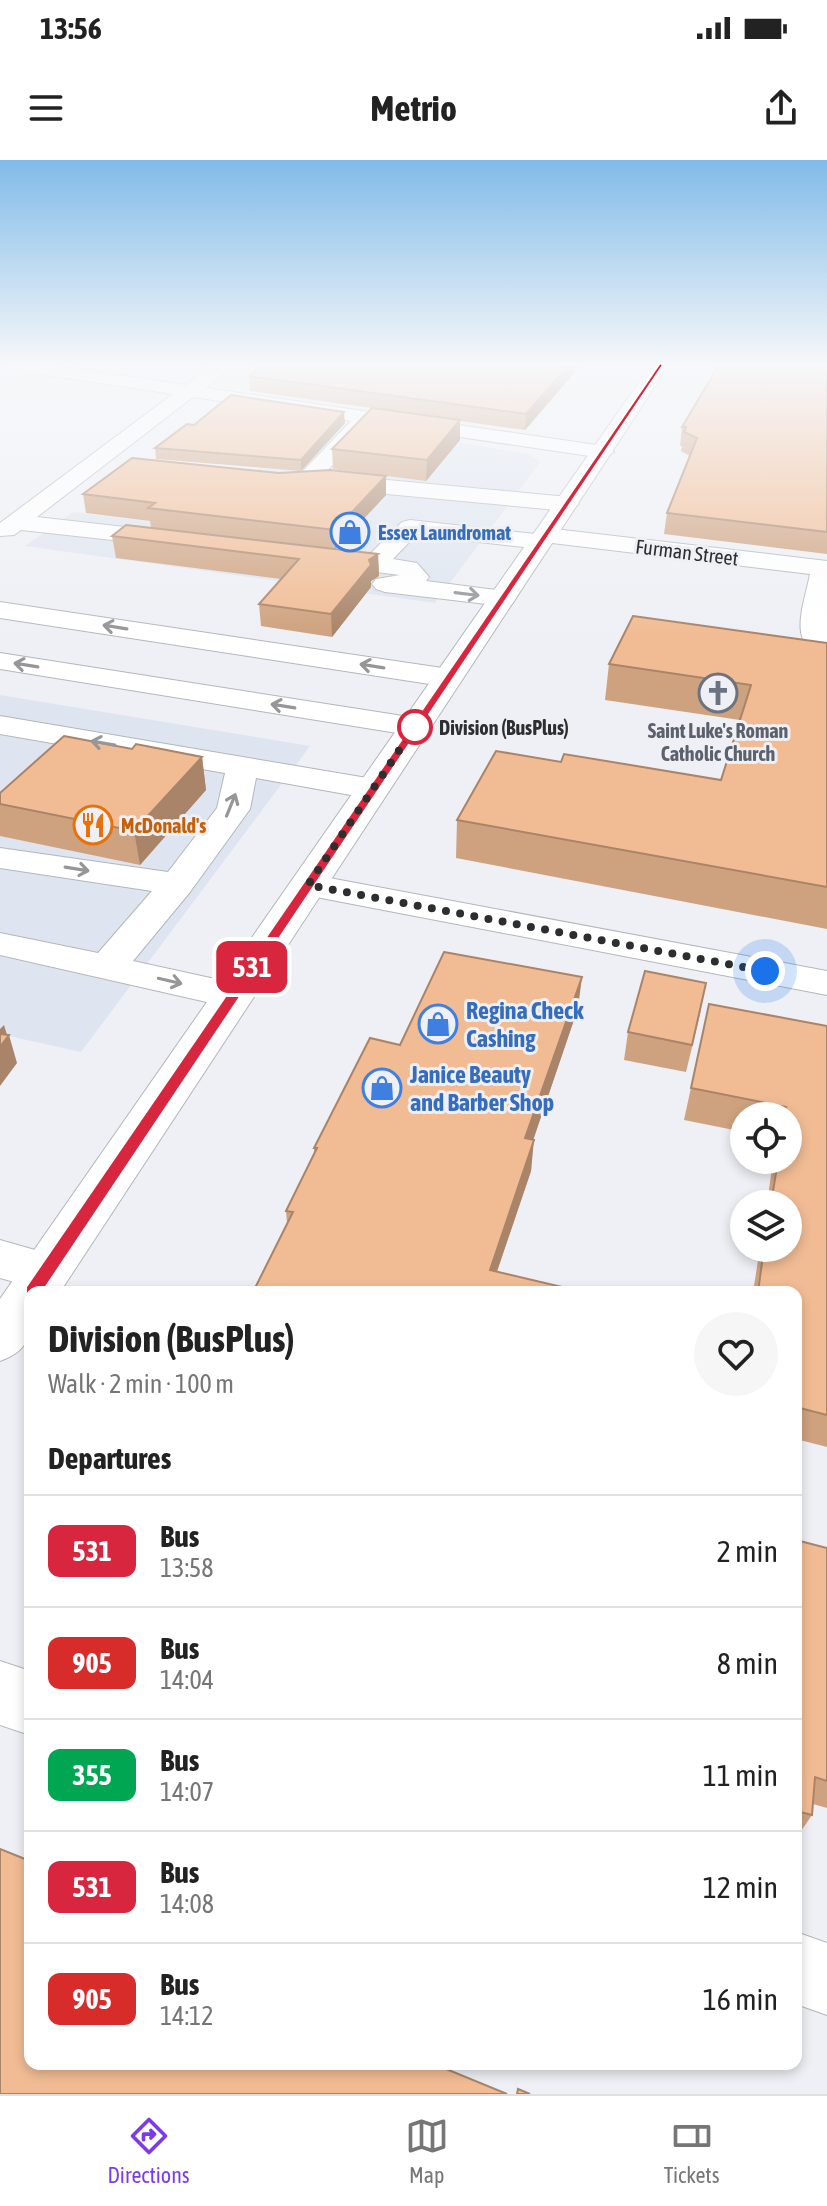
<!DOCTYPE html>
<meta charset="utf-8">
<style>
body{margin:0;font-family:"Asap Condensed",sans-serif;background:#f6f6f6;color:#222;height:100vh;display:flex;flex-direction:column;font-size:30px;white-space:nowrap}
*{box-sizing:border-box;margin:0}
p{font-size:26px;color:#767676}
.icon{flex:none;width:44px;height:44px;fill:none;stroke:currentColor;stroke-width:2;stroke-linecap:round;stroke-linejoin:round}
.map{position:relative;flex:1;overflow:hidden}
.sheet{position:absolute;left:24px;top:1126px;width:778px;height:784px;display:flex;flex-direction:column;background:#fff;border-radius:16px;box-shadow:0 4px 12px #0003}
.sheet>*{flex:none}
.badge{padding:0 16px;border-radius:12px;font-size:28px;line-height:52px}
.buttons{position:absolute;left:730px;top:942px;display:grid;gap:16px}
.buttons a{display:grid;place-items:center;width:72px;height:72px;border-radius:50%;background:#fff;box-shadow:0 4px 12px #0003;font-size:40px}
.you{position:absolute;width:40px;height:40px;margin:-20px;border:6px solid #fff;border-radius:50%;background:#1a73e8;box-shadow:0 0 0 12px #1a73e833}
.map>.badge{position:absolute;translate:-50% -50%;box-shadow:0 0 0 4px #fff}
h2{padding:0 24px;font-size:30px;line-height:72px}
.round{display:grid;place-items:center;flex:none;width:84px;height:84px;border-radius:42px;background:#f6f6f6}
.headline{display:flex;align-items:center;justify-content:space-between;height:136px;padding:0 24px}
h1{font-size:38px;font-weight:700;line-height:60px}
ul{padding:0;list-style:none}
li{display:flex;align-items:center;gap:24px;height:112px;padding:0 24px;border-top:2px solid #e0e0e0}
li div{flex:1}
li b{display:block;font-size:30px}
li em{font-style:normal}
li .badge{min-width:88px;font-weight:700;text-align:center}
.status{display:flex;justify-content:space-between;align-items:center;height:56px;padding:0 40px;background:#fff;direction:ltr}
.status svg{height:22px;fill:currentColor}
header{display:flex;justify-content:space-between;align-items:center;height:104px;padding:0 24px;background:#fff;font-size:36px;font-weight:700}
.tab-bar{display:flex;justify-content:space-around;align-items:center;height:112px;border-top:2px solid #e0e0e0;background:#fff;font-size:22px;color:#767676}
.tab-bar a{display:grid;justify-items:center;gap:4px}
.tab-bar .on{color:#7c3aed}
.map>svg:first-child{display:block}
</style>
<div class="status"><b>13:56</b><svg viewBox="0 0 49 12"><path d="M0 12V9h3v3zM5 12V6h3v6zM10 12V3h3v9zM15 12V0h3v12zM26 1h20v11H26zM47 4h2v5h-2z"/></svg></div>
<header><svg class="icon" aria-label="menu" viewBox="0 0 24 24"><path d="M4 6h16M4 12h16M4 18h16"/></svg>Metrio<svg class="icon" aria-label="share" viewBox="0 0 24 24"><path d="M12 15V3M7 8l5-5 5 5M5 13v7h14v-7"/></svg></header>
<div class="map">
<svg width="827" height="1934" viewBox="0 0 827 1934">
<rect width="100%" height="100%" fill="#eef0f5"/>
<path fill="#dee5f0" d="M318,259l211,35 11,8 -105,141 -410,-57 48,-34 127,16 50,-53z
M0,535l310,51 -229,306 -81,-18z"/>
<g fill="none" stroke-linecap="round" stroke-linejoin="round">
<g stroke="#b3b6ba" stroke-width="2">
<path id="minor" d="M3,205h46l137,20 26,-20h21l-27,23 397,58 11,6 -11,6 -232,-34 -44,47 18,5 223,21 11,7 -11,7 -224,-21 -33,-9 -7,-11 47,-49 -158,-24 -156,120 140,16 8,2 4,5 -4,5 -8,2 -156,-17 -7,5 -14,1v-13l173,-129 -161,-24z
M410,360l125,14 11,-6 281,33v96c-42,-10 -23,-51 -17,-83l-258,-31 -11,6 -125,-14 -23,24 24,4 12,14 -3,4 86,11 4,6 -4,6 -9,2 -118,-14 -9,-3 -4,-5 4,-5 24,-4 -79,-10 -12,-7 12,-7 47,5 34,-34z
M0,442l449,67 10,3 4,6 -4,6 -10,3 -449,-69z
M0,493l416,65 11,3 4,6 -4,6 -11,3 -416,-67z
M0,556l373,63 11,3 5,7 -5,7 -11,3 -117,-21 -6,31 -60,83 -57,69 114,25 6,9 -6,9 -14,4 -233,-53v-22l98,20 54,-62 -152,-23v-20l168,24 49,-64 8,-35 -225,-39z
M308,714l519,97v24l-532,-102 -5,-8 5,-8z
M0,1080l63,18 7,14 -7,14 -17,5 -46,-13z
M0,1501l30,10v64l-30,-10z
M796,1772l31,11v72l-31,-11z"/>
</g>
<g stroke="#b3b6ba" stroke-width="2">
<path id="major" d="M651,205h18l-609,927h-30c0,34 7,56 -30,69v-62z"/>
</g>
<use href="#minor" fill="#fff" fill-rule="evenodd"/>
<use href="#major" fill="#fff" fill-rule="evenodd"/>
</g>
<path fill="#cfa27f" d="M263,205h318l-56,65 -65,-9v19l-34,41 -93,-12 -1,-20 39,-41 -121,-17 -1,-15z
M827,205v189l-163,-20 3,-21 23,-57 -9,-5 1,-5h-2l2,-19z
M345,263l-44,48 -145,-12 -1,-11 39,-23z
M83,334l303,1 -50,54 42,5 1,22 -8,5v6l-39,50 -71,-11 -2,-22 22,-25 -165,-21 -4,-22 39,-9 -1,-6 -64,-8z
M827,483v286l-371,-71 1,-38 104,-58 160,18 19,-60 -135,-20 4,-36z
M132,589l70,8 4,33 -66,75 -140,-29v-43z
M709,844l118,22v421l-31,-8v-147h-43l7,-44h28v-44h-21l6,-44h15v-44h-44v16l-60,-12z
M578,848l-45,132 -2,31 -34,100 -210,-48 -1,-12 28,-57v-6l86,-103z
M701,850l-15,62 -62,-12 4,-28z
M796,1380l31,8v260l-14,-4 -1,11 -15,22h-1z"/>
<path fill="#a98468" d="M569,205h12l-56,65 1,-16z
M344,252l1,11 -44,48v-11z
M460,260v20l-34,41 1,-21z
M386,316v19l-51,54v-19z
M378,394l1,22 -8,5v6l-39,50 -1,-23 38,-54z
M202,597l4,33 -66,75 -6,-34z
M582,817l-4,31 -55,162 2,-32z
M4,865l4,13 1,-3 8,28 -17,23v-57z
M534,980l-3,31 -41,121v-22z"/>
<path fill="#f1bc94" stroke="#a98468" stroke-width="2" d="M263,205h306l-43,49 -277,-38z
M719,205h108v167l-160,-19 30,-75 -13,-6 2,-5h-4z
M231,235l113,17 -43,48 -146,-12 32,-24 7,1z
M372,248l88,12 -33,40 -95,-11z
M132,298l147,15 51,-3 56,6 -51,54 -187,-22 7,-5 -72,-9z
M126,365l252,29 -9,6 2,5 -40,49 -72,-10 40,-45 -187,-23z
M633,456l194,27v244l-370,-67 39,-69 65,11 3,-8 157,26 30,-95 -142,-21z
M64,576l68,13 4,-5 66,13 -68,74 -134,-27v-11z
M444,792l138,25 -57,161 9,2 -44,130 93,22h-330l40,-80 -7,-1 31,-63h-3l56,-110 30,7z
M645,811l61,12 -14,62 -64,-13z
M709,844l118,22v389l-31,-8v-115h-38l6,-44h24v-44h-17l7,-44h10v-44h-4l2,-9 -95,-19z
M0,874l9,1 -9,12z
M796,1380l31,8v233l-12,-4 -3,38 -16,-4z
M0,1689l30,12v203h404l73,30h-507z
M518,1929l12,5h-13z"/>
<defs><path id="oneway-shaft" d="M-6 0H5M1.5-3L5.5 0L1.5 3" fill="none" stroke-width="1.6" stroke-linecap="round" stroke-linejoin="round" transform="scale(2)"/></defs>
<g stroke="#969698">
<use href="#oneway-shaft" transform="translate(467 434) rotate(7)"/>
<use href="#oneway-shaft" transform="translate(115 467) rotate(-171)"/>
<use href="#oneway-shaft" transform="translate(26 505) rotate(-171)"/>
<use href="#oneway-shaft" transform="translate(372 506) rotate(-171)"/>
<use href="#oneway-shaft" transform="translate(283 546) rotate(-171)"/>
<use href="#oneway-shaft" transform="translate(103 583) rotate(-170)"/>
<use href="#oneway-shaft" transform="translate(231 645) rotate(-68)"/>
<use href="#oneway-shaft" transform="translate(77 709) rotate(9)"/>
<use href="#oneway-shaft" transform="translate(170 821) rotate(13)"/>
</g>
<linearGradient id="sky" x2="0" y2="1"><stop stop-color="#81bbe8"/><stop offset="0.43" stop-color="#f7f8fa"/><stop offset="1" stop-color="#f7f8fa" stop-opacity="0"/></linearGradient>
<rect width="827" height="476" fill="url(#sky)"/>
<path fill="#d7263d" stroke="#fff" stroke-width="2" d="M660,203l3,2 -624,932h-13v-10z"/>
<g fill="none" stroke-linecap="round" stroke-linejoin="round">
<path stroke="#2d2e30" stroke-width="8" stroke-dasharray="0 14.4" d="M415,567l-107,158 457,86"/>
</g>
<defs>
<g id="shop-ring" transform="scale(2)"><circle r="9.5" fill="#eef0f5" stroke="#3f7fe0" stroke-width="1.5"/><path d="M-5-2.5h2.3a2.7 3.5 0 0 1 5.4 0H5L5.5 6h-11ZM-1.5-2.5h3a1.5 2.3 0 0 0-3 0Z" fill="#3f7fe0"/></g>
<g id="church-ring" transform="scale(2)"><circle r="9.5" fill="#eef0f5" stroke="#6b7280" stroke-width="1.5"/><path d="M-1.2-6h2.4v3.5h3.3v2.4h-3.3V6h-2.4V-.1h-3.3v-2.4h3.3Z" fill="#6b7280"/></g>
<g id="restaurant-ring" transform="scale(2)"><circle r="9.5" fill="#eef0f5" stroke="#e8710a" stroke-width="1.5"/><path d="M-5-6h1v4h1v-4h1v4h1v-4h1v5L-1.5 .5V6h-2V.5L-5-1ZM5-6V6H3V1.5H1.5Q1.5-4 5-6Z" fill="#e8710a"/></g>
</defs>
<g fill-rule="evenodd">
<use href="#shop-ring" x="350" y="372"/>
<use href="#church-ring" x="718" y="533"/>
<use href="#restaurant-ring" x="93" y="665"/>
<use href="#shop-ring" x="438" y="864"/>
<use href="#shop-ring" x="382" y="928"/>
</g>
<circle fill="#fff" stroke="#d7263d" stroke-width="4" cx="415" cy="567" r="16"/>
<g text-anchor="middle" dominant-baseline="central" stroke-width="6" stroke-linejoin="round" paint-order="stroke">
<g font-size="20" font-weight="bold" fill="#366cbe" stroke="#eef0f5" text-anchor="start">
<text x="378" y="372">Essex Laundromat</text>
</g>
<g font-size="20" fill="#2d2e30" stroke="#eef0f5">
<text transform="translate(687 392) rotate(7)">Furman Street</text>
</g>
<g font-size="20" font-weight="bold" fill="#2d2e30" stroke="#eef0f5" text-anchor="start">
<text x="439" y="567">Division (BusPlus)</text>
</g>
<g font-size="20" font-weight="bold" fill="#5b616d" stroke="#eef0f5">
<text x="718" y="570">Saint Luke's Roman<tspan x="718" dy="23">Catholic Church</tspan></text>
</g>
<g font-size="20" font-weight="bold" fill="#c56008" stroke="#eef0f5" text-anchor="start">
<text x="121" y="665">McDonald's</text>
</g>
<g font-size="24" font-weight="bold" fill="#366cbe" stroke="#eef0f5" text-anchor="start">
<text x="466" y="850">Regina Check<tspan x="466" dy="28">Cashing</tspan></text>
<text x="410" y="914">Janice Beauty<tspan x="410" dy="28">and Barber Shop</tspan></text>
</g>
</g>
</svg>
<div class="buttons">
<a><svg class="icon" aria-label="locate" viewBox="0 0 24 24"><circle cx="12" cy="12" r="6"/><path d="M12 2v4M12 18v4M2 12h4M18 12h4"/></svg></a>
<a><svg class="icon" aria-label="layers" viewBox="0 0 24 24"><path d="M12 4l9 5-9 5-9-5zM3 14l9 5 9-5"/></svg></a>
</div>
<div class="you" style="left:765px;top:811px"></div>
<b class="badge" style="left:252px;top:807px;background:#d7263d;color:#fff">531</b>
<section class="sheet">
<div class="headline"><div><h1>Division (BusPlus)</h1><p>Walk · 2 min · 100 m</p></div><a class="round"><svg class="icon" aria-label="heart" viewBox="0 0 24 24"><path d="M12 20l-8-8c-3-5 5-10 8-4 3-6 11-1 8 4z"/></svg></a></div>
<h2>Departures</h2>
<ul>
<li><span class="badge" style="background:#d7263d;color:#fff">531</span><div><b>Bus</b><p>13:58</p></div><em>2 min</em></li>
<li><span class="badge" style="background:#d72c2a;color:#fff">905</span><div><b>Bus</b><p>14:04</p></div><em>8 min</em></li>
<li><span class="badge" style="background:#00a651;color:#fff">355</span><div><b>Bus</b><p>14:07</p></div><em>11 min</em></li>
<li><span class="badge" style="background:#d7263d;color:#fff">531</span><div><b>Bus</b><p>14:08</p></div><em>12 min</em></li>
<li><span class="badge" style="background:#d72c2a;color:#fff">905</span><div><b>Bus</b><p>14:12</p></div><em>16 min</em></li>
</ul>
</section>
</div>
<nav class="tab-bar">
<a class="on"><svg class="icon" aria-label="directions" viewBox="0 0 24 24"><path d="M12 3l9 9-9 9-9-9zM9 14v-3h6M13 9l2 2-2 2"/></svg>Directions</a>
<a><svg class="icon" aria-label="map" viewBox="0 0 24 24"><path d="M3 6l6-2 6 2 6-2v14l-6 2-6-2-6 2zM9 4v14M15 6v14"/></svg>Map</a>
<a><svg class="icon" aria-label="tickets" viewBox="0 0 24 24"><path d="M3 7h18v10H3zM15 7v10"/></svg>Tickets</a>
</nav>
